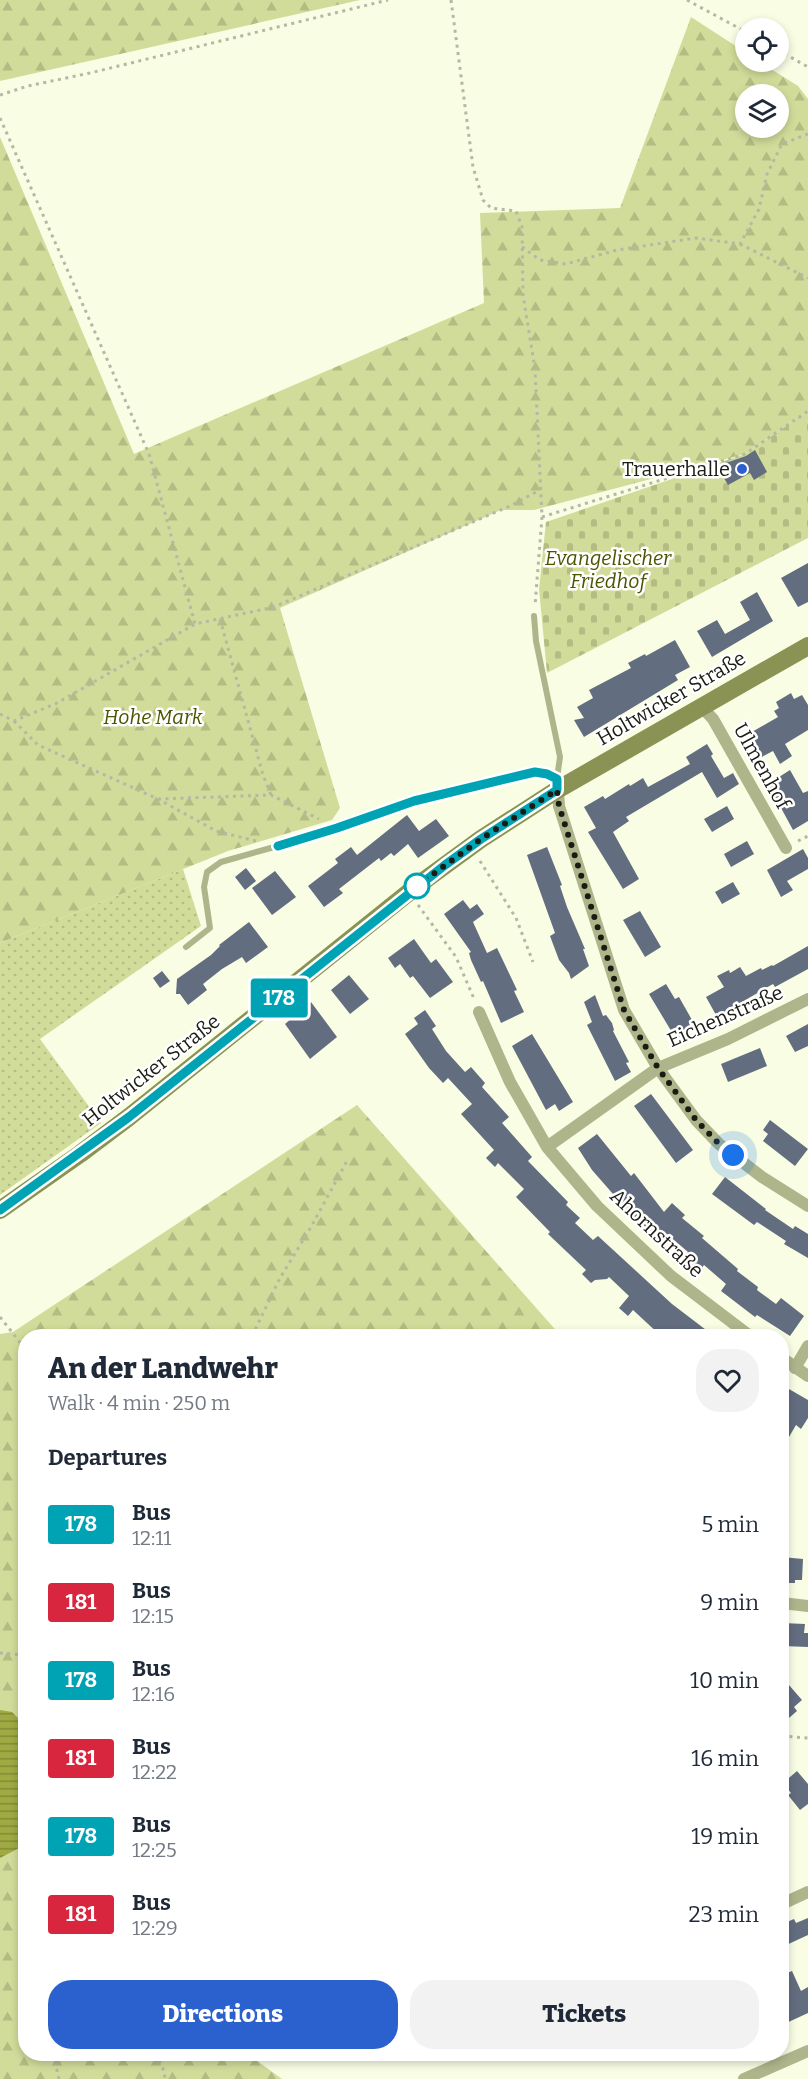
<!DOCTYPE html>
<meta charset="utf-8">
<style>
body{margin:0;font-family:Bitter,serif;background:#f2f2f3;color:#1f2937;height:100vh;display:flex;flex-direction:column;font-size:22px;white-space:nowrap}
*{box-sizing:border-box;margin:0}
p{font-size:20px;color:#747a83}
.icon{flex:none;width:33px;height:33px;fill:none;stroke:currentColor;stroke-width:2;stroke-linecap:round;stroke-linejoin:round}
.map{position:relative;flex:1;overflow:hidden}
.sheet{position:absolute;left:18px;top:1329px;width:771px;height:732px;display:flex;flex-direction:column;background:#fff;border-radius:24px;box-shadow:0 3px 9px #0003}
.sheet>*{flex:none}
.badge{padding:0 12px;border-radius:4px;font-size:21px;line-height:39px}
.fabs{position:absolute;left:735px;top:18px;display:grid;gap:12px}
.fabs a{display:grid;place-items:center;width:54px;height:54px;border-radius:50%;background:#fff;box-shadow:0 3px 9px #0003;font-size:30px}
.you{position:absolute;width:30px;height:30px;margin:-15px;border:4px solid #fff;border-radius:50%;background:#1a73e8;box-shadow:0 0 0 9px #1a73e833}
.map>.badge{position:absolute;translate:-50% -50%;box-shadow:0 0 0 3px #fff}
h2{padding:0 30px;font-size:22px;line-height:54px}
.round{display:grid;place-items:center;flex:none;width:63px;height:63px;border-radius:24px;background:#f2f2f3}
.headline{display:flex;align-items:center;justify-content:space-between;height:102px;padding:0 30px}
h1{font-size:28px;font-weight:800;line-height:45px}
.button{display:flex;gap:12px;margin-top:auto;padding:12px 30px}
.button a{flex:1;height:69px;border-radius:24px;background:#2b61cf;color:#fff;font-size:24px;font-weight:800;line-height:69px;text-align:center}
.button a+a{background:#f2f2f3;color:#1f2937}
ul{padding:0;list-style:none}
li{display:flex;align-items:center;gap:18px;height:78px;padding:0 30px}
li div{flex:1}
li b{display:block;font-size:22px}
li em{font-style:normal}
li .badge{min-width:66px;font-weight:700;text-align:center}
.map>svg:first-child{display:block}
</style>
<div class="map">
<svg width="808" height="2079" viewBox="0 0 808 2079">
<defs>
<pattern id="grass-dots" width="8" height="8" patternUnits="userSpaceOnUse" patternTransform="scale(1.5)"><rect width="8" height="8" fill="#d2dc9a"/><path d="M2 2h.1M6 6h.1" fill="none" stroke="#b4bc84" stroke-width="1.8" stroke-linecap="round"/></pattern>
<pattern id="forest-firs" width="22" height="20" patternUnits="userSpaceOnUse" patternTransform="scale(1.5)"><rect width="22" height="20" fill="#d2dc9a"/><path d="M5 1l3.5 6h-7zM16 11l3.5 6h-7z" fill="#b4bc84"/></pattern>
<pattern id="cemetery-stones" width="16" height="16" patternUnits="userSpaceOnUse" patternTransform="scale(1.5)"><rect width="16" height="16" fill="#d2dc9a"/><path d="M2 7V4a2 2 0 0 1 4 0v3zM10 15v-3a2 2 0 0 1 4 0v3z" fill="#b4bc84"/></pattern>
<pattern id="water-rules" width="6" height="5" patternUnits="userSpaceOnUse" patternTransform="scale(1.5)"><rect width="6" height="5" fill="#9fab42"/><path d="M0 2.5h6" fill="none" stroke="#818a36"/></pattern>
</defs>
<rect width="100%" height="100%" fill="#f8fde4"/>
<path fill="url(#grass-dots)" d="M183,869l18,57 -161,113 61,84 -101,72v-252z"/>
<path fill="url(#forest-firs)" fill-rule="evenodd" d="M0,0h360l-360,81z
M691,17l54,35 1,10h14l38,24 10,13v312l-63,43 -211,56h-33l-221,98 60,200 -8,12 -104,31 -228,92v-806l134,317 350,-151 -4,-90 140,-5zM746,94h32v34h-32z
M357,1105l204,231h-535v718h222l34,25h-282v-745l13,-2z"/>
<path fill="url(#cemetery-stones)" d="M808,411v127l-261,135 -8,-84 7,-67 199,-68z"/>
<path fill="url(#water-rules)" d="M0,1710l12,2 14,14 -1,119 -25,13z"/>
<path fill="#636d80" d="M755,450l12,22 -13,8 -4,-7 -22,12 -11,-19 29,-10z
M808,563v39l-10,5 -17,-29z
M757,592l16,29 -61,36 -15,-26 20,-11 8,14 25,-14 -10,-18z
M675,640l15,27 -15,8 3,5 -94,57 -10,-17 10,-2 -7,-11 16,-9 -4,-8 42,-22 -3,-5 17,-9 1,2z
M791,693l3,6 8,-4 6,10v25l-23,14 7,12 -12,8 -7,-13 -15,8 -13,-23 33,-19 -4,-6 5,-3 -3,-6z
M707,744l6,10 -2,2 13,22 9,-5 6,11 -22,14 -15,-26 -76,45 3,4 -16,11 26,47 -16,10 -35,-57 8,-4 -12,-21 19,-11 2,3 24,-15 1,2 13,-8 5,9 42,-23 -4,-7z
M790,770l13,23 5,-2v30l-15,9 -25,-46z
M727,806l7,13 -22,13 -8,-13z
M407,815l12,16 17,-12 13,17 -31,22 -10,-14 -14,12 -3,-3 -10,8 -2,-3 -40,31 4,4 -19,14 -16,-21 30,-23 -3,-4 16,-12 6,8z
M747,841l7,13 -23,13 -7,-13z
M547,847l15,38 -2,1 7,21 18,42h-2l6,17 -18,13 -2,-6 -10,-13 -9,-24 5,-3 -28,-78z
M803,849l5,9v11l-21,12 6,9 -12,7 -14,-27z
M246,868l10,13 -11,9 -10,-13z
M275,871l21,26 -24,18 -20,-27z
M733,882l7,12 -18,10 -7,-12z
M463,900l7,9 7,-5 7,10 -11,8 14,31 10,-5 20,42 -3,1 10,21 -23,11 -18,-42 -2,1 -10,-22 -2,-7 2,-1 -27,-38z
M640,911l21,36 -16,10 -22,-37z
M249,922l19,25 -22,16 -4,-6 -20,12 -19,15 4,6 -19,15 -8,-11h-4l1,-15 34,-24 9,-9 -1,-1z
M414,939l17,24 5,-4 17,23 -23,16 -17,-22 -3,2 -10,-14 -5,4 -7,-10z
M808,946v23l-33,18 -2,-3 -38,22 1,2 -11,6 -2,-3 -7,4 -10,-18 18,-10 -7,-11 12,-6 1,3 10,-6 6,9 15,-8 1,2 10,-5 1,1z
M162,971l8,10 -10,7 -7,-10z
M349,975l20,24 -19,15 -19,-24z
M666,984l9,15 4,-2 17,30 -20,12 -27,-45z
M595,995l8,21 3,-1 6,8 2,7 -1,1 16,31 -3,1 5,9 -16,9 -28,-56 5,-3 -8,-20z
M311,1002l26,35 -27,22 -25,-35z
M425,1010l11,16 -4,3 14,22 19,21 6,-5 14,16 -3,4 27,30 -7,6 30,34 -4,4 40,41 -2,3 14,13 -5,5 18,17 5,-4 74,68 42,32h-53l-28,-26 -5,6 -9,-8 10,-12 -20,-19 -2,2 -12,1 -4,3 -9,-9 4,-4 -38,-36 2,-2 -34,-35 8,-8 -26,-26 -3,4 -9,-9 8,-8 -33,-36 11,-10 -24,-26 -5,5 -14,-15 -24,-34 13,-10 -4,-6z
M808,1024v22l-13,6 -9,-16z
M532,1034l41,68 -14,9 -4,-7 -9,6 -34,-64z
M760,1048l7,18 -39,16 -7,-18z
M651,1094l42,56 -17,13 -42,-57z
M770,1120l38,29 -13,17 -32,-25 5,-7 -5,-4z
M597,1134l34,42 3,-3 30,39 8,-9 13,12 -3,3 22,18 -2,2 36,31 -1,2 21,16 -1,3 19,14 5,-6 23,18 -14,20 -33,-21 -2,2 -34,-26 5,-7 -22,-19 -6,8 -16,-13 6,-8 -21,-18 -6,7 -34,-31 -35,-40 -14,-22z
M725,1177l41,32 -1,1 28,19 2,-3 13,8v24l-24,-14 2,-3 -29,-19 -3,3 -42,-31z
M782,1385l26,15v18l-7,11 -5,-4 -14,24z
M782,1557l21,2 -1,21h-7v3h-13z
M782,1623l23,1 -1,9h4v14l-26,-1z
M782,1677l20,23 -8,7 3,4 -15,13z
M797,1771l11,13v20l-8,6 -12,-15 3,-2 -8,-10z
M808,1918v17l-26,12v-23l12,-5 2,4z
M792,1971l9,20 7,-4v26l-26,12v-50z"/>
<g fill="none" stroke-linecap="round" stroke-linejoin="round">
<path stroke="#b5b8a5" stroke-width="3" stroke-dasharray="3 4.5" stroke-linecap="butt" d="M451,0l22,167 10,33 8,8 25,3 6,16 1,68 12,74 7,148 -7,89
M687,0l59,32
M778,50l30,17
M0,95l28,-9 62,-13 298,-73
M0,118l149,336 46,170
M740,244l68,34
M522,247l18,13 26,4 51,-14 79,-12 44,6 19,-35 8,-35 15,-30 26,-10
M542,517l203,-63 63,-43
M220,619l43,156 8,20
M0,714l14,7 43,-18 138,-79 79,-17 236,-101 30,-16
M14,721l24,24 120,54 58,32 40,10
M158,799l113,-4 48,24
M798,841l10,-5
M480,861l36,57 17,44
M418,905l38,52 19,44
M0,1317l26,33
M252,1336l28,-58 31,-51 37,-68
M0,1653l26,2
M782,1736l26,2
M56,2054v12l3,13
M156,2054l8,17 1,8"/>
<path stroke="#aeb58b" stroke-width="6" d="M534,616l2,25 24,116 -3,21
M186,947l24,-19 -6,-41 3,-15 14,-10 57,-16"/>
<path stroke="#aeb58b" stroke-width="12" d="M701,706l12,13 73,129
M278,846l59,-18 77,-27 121,-29 12,2 10,5 2,27 65,204 34,58 38,52 23,24 43,33 46,29
M479,1012l31,70 37,65 50,59 74,70 79,60
M547,1147l111,-79 70,-29 80,-40
M782,1358l26,18
M795,1368l13,-22
M782,1603l26,3
M782,1904l26,-12
M744,2079l64,-28"/>
<path stroke="#8a9353" stroke-width="18" d="M0,1210l80,-56 49,-37 289,-232 63,-46 76,-49 251,-144"/>
</g>
<g fill="none" stroke-linecap="round" stroke-linejoin="round">
<g stroke="#fff" stroke-width="14">
<path id="line" d="M0,1210l129,-93 316,-252 36,-26 76,-49v-11l-10,-5 -12,-2 -121,29 -77,27 -59,18"/>
</g>
<use href="#line" stroke="#00a3b4" stroke-width="9"/>
<path stroke="#1a1b13" stroke-width="6" stroke-dasharray="0 10.8" d="M417,886l64,-47 76,-49 2,16 65,204 34,58 38,52 23,24 14,11"/>
</g>
<circle fill="#2b61cf" stroke="#fff" stroke-width="2" cx="742" cy="469" r="6"/>
<circle fill="#fff" stroke="#00a3b4" stroke-width="3" cx="417" cy="886" r="12"/>
<g text-anchor="middle" dominant-baseline="central" stroke-width="5" stroke-linejoin="round" paint-order="stroke">
<g font-size="20" fill="#1a1b13" stroke="#fff" text-anchor="end">
<text x="730" y="469">Trauerhalle</text>
</g>
<g font-size="20" font-style="italic" fill="#4d5401" stroke="#fff">
<text x="608" y="558">Evangelischer<tspan x="608" dy="23">Friedhof</tspan></text>
<text x="153" y="717">Hohe Mark</text>
</g>
<g font-size="20" fill="#1a1b13" stroke="#fff">
<text transform="translate(671 698) rotate(-30)">Holtwicker Straße</text>
<text transform="translate(762 766) rotate(61)">Ulmenhof</text>
<text transform="translate(725 1016) rotate(-24)">Eichenstraße</text>
<text transform="translate(151 1070) rotate(-38)">Holtwicker Straße</text>
<text transform="translate(657 1233) rotate(43)">Ahornstraße</text>
</g>
</g>
</svg>
<div class="fabs">
<a><svg class="icon" aria-label="locate" viewBox="0 0 24 24"><circle cx="12" cy="12" r="6"/><path d="M12 2v4M12 18v4M2 12h4M18 12h4"/></svg></a>
<a><svg class="icon" aria-label="layers" viewBox="0 0 24 24"><path d="M12 4l9 5-9 5-9-5zM3 14l9 5 9-5"/></svg></a>
</div>
<div class="you" style="left:733px;top:1155px"></div>
<b class="badge" style="left:279px;top:998px;background:#00a3b4;color:#fff">178</b>
<section class="sheet">
<div class="headline"><div><h1>An der Landwehr</h1><p>Walk · 4 min · 250 m</p></div><a class="round"><svg class="icon" aria-label="heart" viewBox="0 0 24 24"><path d="M12 20l-8-8c-3-5 5-10 8-4 3-6 11-1 8 4z"/></svg></a></div>
<h2>Departures</h2>
<ul>
<li><span class="badge" style="background:#00a3b4;color:#fff">178</span><div><b>Bus</b><p>12:11</p></div><em>5 min</em></li>
<li><span class="badge" style="background:#d7263d;color:#fff">181</span><div><b>Bus</b><p>12:15</p></div><em>9 min</em></li>
<li><span class="badge" style="background:#00a3b4;color:#fff">178</span><div><b>Bus</b><p>12:16</p></div><em>10 min</em></li>
<li><span class="badge" style="background:#d7263d;color:#fff">181</span><div><b>Bus</b><p>12:22</p></div><em>16 min</em></li>
<li><span class="badge" style="background:#00a3b4;color:#fff">178</span><div><b>Bus</b><p>12:25</p></div><em>19 min</em></li>
<li><span class="badge" style="background:#d7263d;color:#fff">181</span><div><b>Bus</b><p>12:29</p></div><em>23 min</em></li>
</ul>
<div class="button"><a>Directions</a><a>Tickets</a></div>
</section>
</div>
